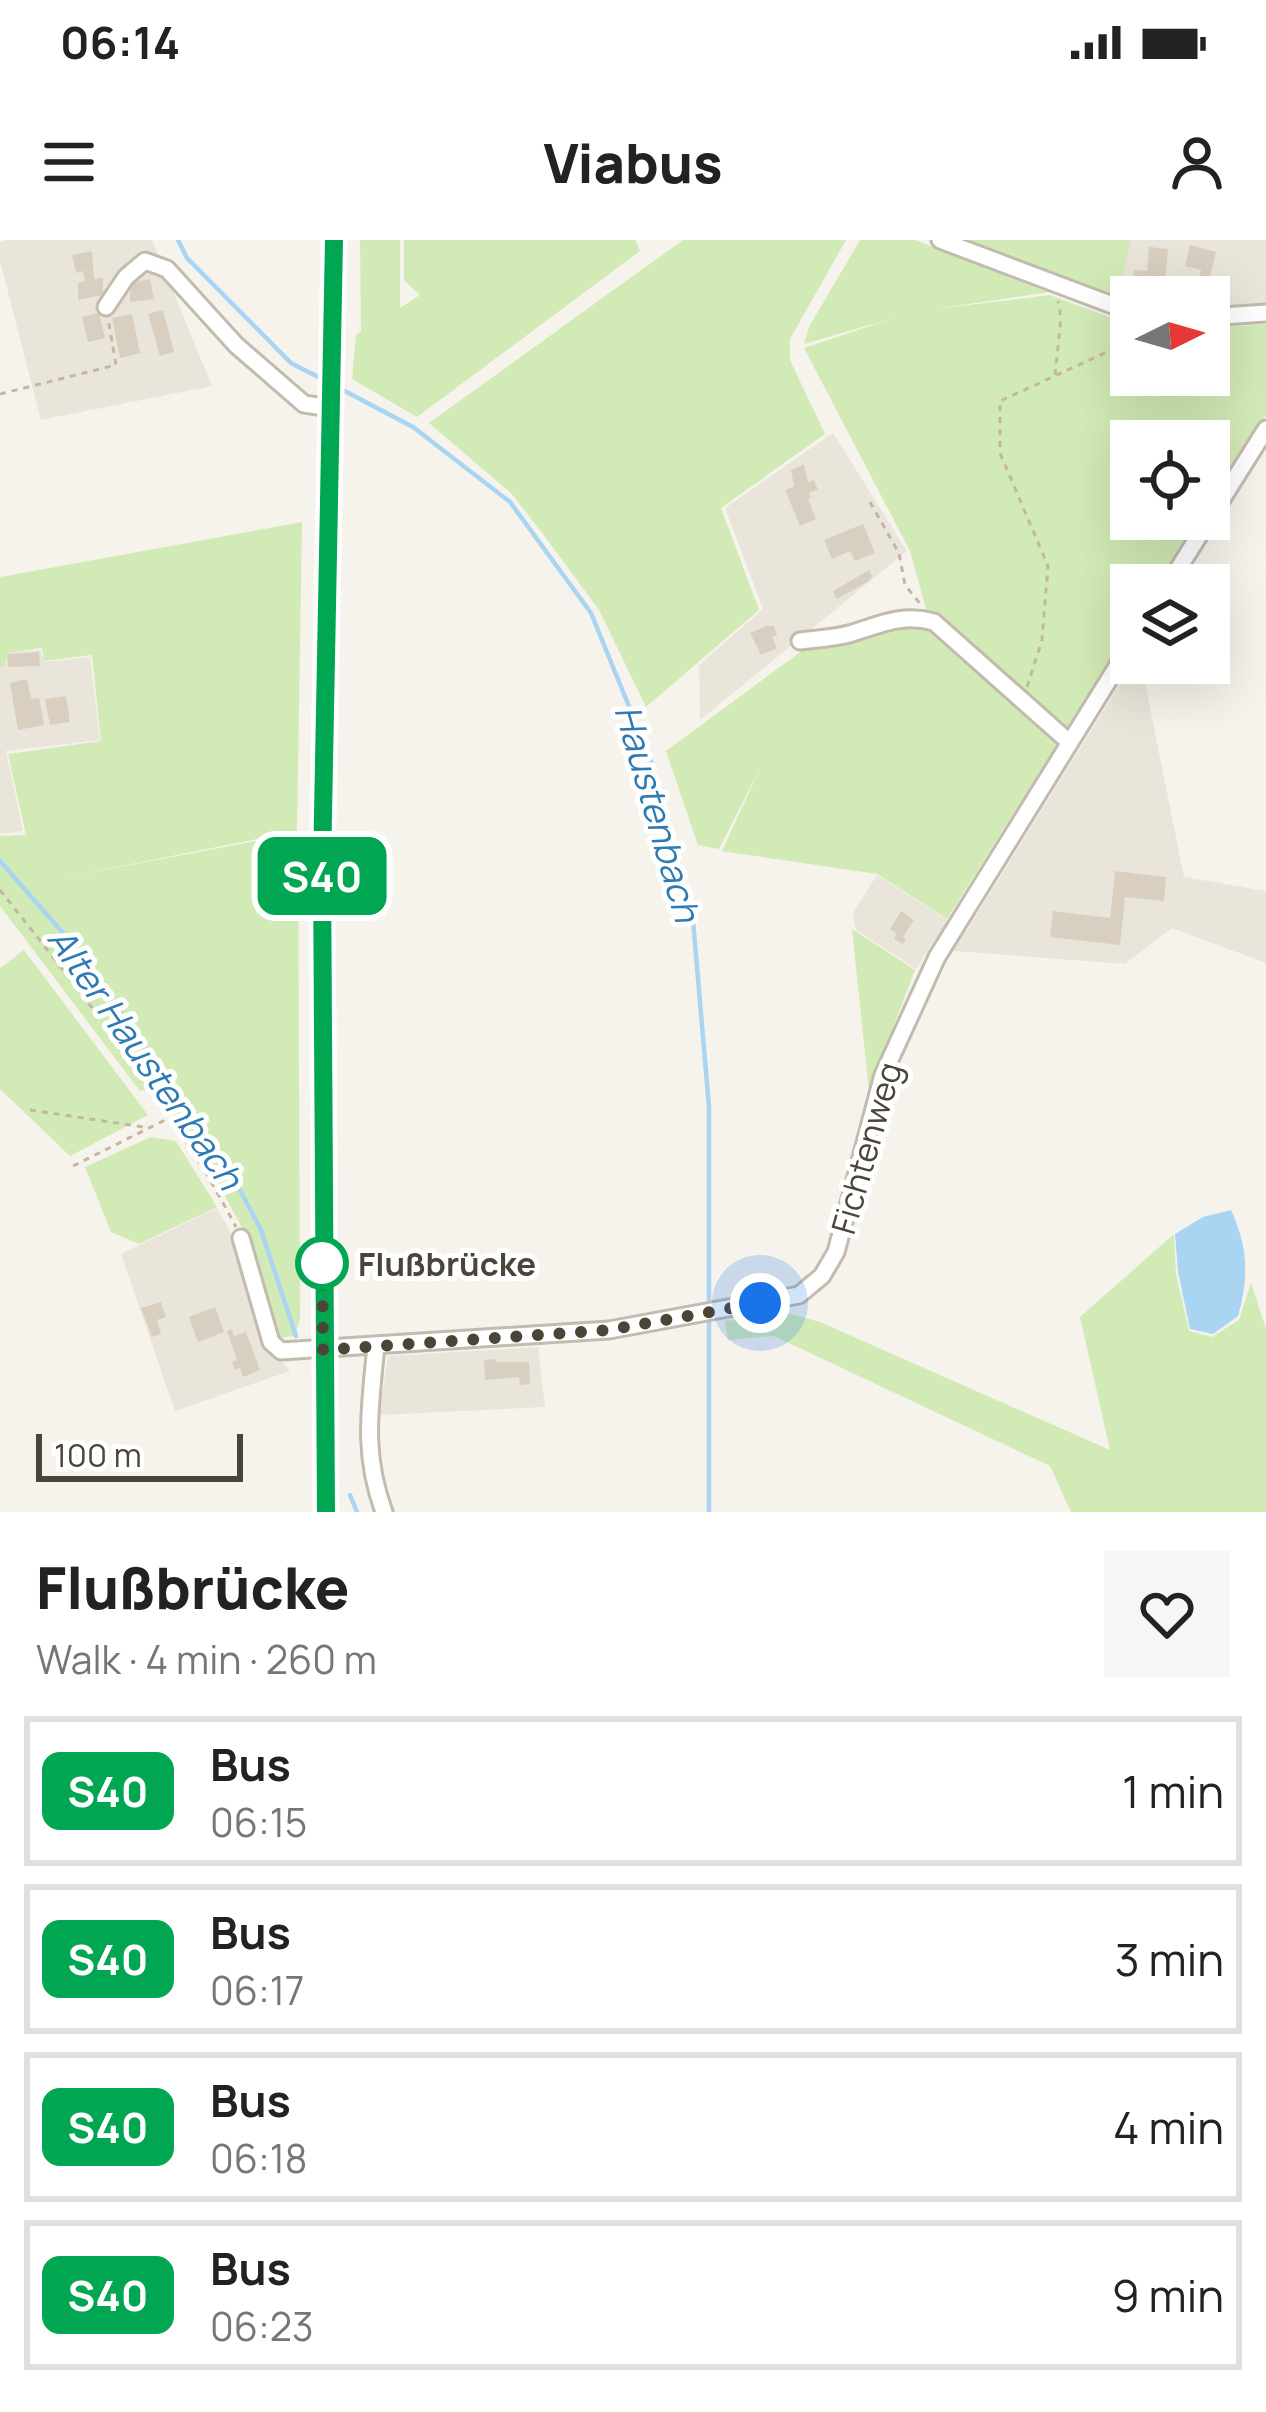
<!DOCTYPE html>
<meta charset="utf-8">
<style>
body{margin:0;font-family:Manrope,sans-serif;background:#f6f6f6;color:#222;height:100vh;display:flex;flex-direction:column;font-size:45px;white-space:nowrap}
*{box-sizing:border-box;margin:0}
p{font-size:39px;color:#767676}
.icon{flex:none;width:66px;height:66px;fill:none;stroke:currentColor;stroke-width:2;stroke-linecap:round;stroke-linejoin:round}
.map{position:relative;height:1272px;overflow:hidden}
.drawer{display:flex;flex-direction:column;background:#fff;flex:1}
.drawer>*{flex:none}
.badge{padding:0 24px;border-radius:18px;font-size:42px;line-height:78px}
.needle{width:78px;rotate:85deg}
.tools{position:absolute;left:1110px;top:36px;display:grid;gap:24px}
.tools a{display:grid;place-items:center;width:120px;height:120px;border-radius:0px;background:#fff;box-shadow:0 12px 48px #0002;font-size:60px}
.scale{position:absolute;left:36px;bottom:30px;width:207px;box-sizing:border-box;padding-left:12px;border:6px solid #4b4439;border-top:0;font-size:33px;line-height:42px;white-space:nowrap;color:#4b4439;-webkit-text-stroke:9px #fff;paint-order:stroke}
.you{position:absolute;width:60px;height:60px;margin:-30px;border:9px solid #fff;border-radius:50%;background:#1a73e8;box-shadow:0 0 0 18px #1a73e833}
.map>.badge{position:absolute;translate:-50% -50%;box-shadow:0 0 0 6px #fff}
.round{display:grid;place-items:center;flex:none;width:126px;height:126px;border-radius:0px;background:#f6f6f6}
.head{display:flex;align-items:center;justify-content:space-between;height:204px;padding:0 36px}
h1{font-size:57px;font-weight:800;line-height:90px}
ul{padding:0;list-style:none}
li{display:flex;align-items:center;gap:36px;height:150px;margin:0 24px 18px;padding:0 12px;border:6px solid #e0e0e0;border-radius:0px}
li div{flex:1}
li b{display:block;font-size:45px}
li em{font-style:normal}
li .badge{min-width:132px;font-weight:700;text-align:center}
.status{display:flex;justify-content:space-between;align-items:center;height:84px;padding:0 60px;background:#fff;direction:ltr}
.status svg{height:33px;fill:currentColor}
header{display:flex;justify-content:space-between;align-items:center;height:156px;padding:0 36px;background:#fff;font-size:54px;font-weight:800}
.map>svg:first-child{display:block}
</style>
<div class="status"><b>06:14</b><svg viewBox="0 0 49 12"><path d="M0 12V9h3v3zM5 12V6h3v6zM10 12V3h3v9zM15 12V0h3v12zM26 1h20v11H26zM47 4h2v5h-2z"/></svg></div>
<header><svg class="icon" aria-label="menu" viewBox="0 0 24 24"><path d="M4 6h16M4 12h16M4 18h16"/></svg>Viabus<svg class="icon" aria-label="person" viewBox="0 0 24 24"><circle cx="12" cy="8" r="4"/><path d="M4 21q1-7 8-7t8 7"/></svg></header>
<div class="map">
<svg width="1266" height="1272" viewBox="0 0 1266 1272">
<rect width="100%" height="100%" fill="#f6f3ec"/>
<path fill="#eae5da" d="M7,0h145l60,146 -171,34 -41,-159v-19z
M1131,0h135v66l-57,4v-13h-78v6l-13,-4z
M833,193l74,118 -207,169 -1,-55 64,-56 -38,-101z
M41,410l3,12 46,-5 10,83 -94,11 17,80 -23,3v-167l7,-1v-13z
M1133,423h8l43,214 82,14v72l-94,-35 -47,36 -171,-13 -19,-12 -19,30 -60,-39 -3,-18 24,-37 89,57z
M217,968l18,32 32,105 23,26 -115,40 -54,-157z
M538,1107l7,60 -166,8 9,-59z"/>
<path fill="#d2eab5" d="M360,0h40v68l20,-13 -16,-15v-40h231l5,11 -223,166 -65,-38 4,-44 5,-4z
M683,0h163l-56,99v21l35,74 -104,74 38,102 -113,97 -47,-97 -59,-80 -29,-37 -82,-70z
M860,0h55l135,52 -115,17 115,-14 81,30v50h78v-47l57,-4v91l-57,89v-63h-78v78h68l-42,66h-26v41l-184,293 -70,-45 -155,-23 40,-87 -43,85 -21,-4 -32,-94 141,-104 43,-11 76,-27 -16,-58 -106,-203 90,-30 -90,26 5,-17z
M962,0h169l-13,59z
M302,282l-5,309 -241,48 242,-46 2,485 -5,18 -18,2 -31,-103 -33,-61 -58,-88 -15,5 -140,-185v-70l26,-1 -18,-81 93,-13 -9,-86 -48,6 -2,-13 -35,5 -1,13 -6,1v-90z
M852,689l63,41 -46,121z
M24,710l124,165 -78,41 -70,-67v-121z
M151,897l25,4 41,66 -78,37 -28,-12 -26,-65z
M1174,994l2,40 13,57 23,6 27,-17 12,-37 15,46v183h-195l-21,-46 -276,-130 -46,4 -3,-19 66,-7 29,8 290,128 -30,-133z"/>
<path fill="#a9d4f2" d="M1231,970c17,37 18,67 7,106l-25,18 -23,-5 -12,-57 -3,-38 28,-17z"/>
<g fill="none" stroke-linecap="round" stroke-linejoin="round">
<path stroke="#a9d4f2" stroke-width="4.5" d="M178,0l9,18 104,105 33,17
M339,148l74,39 97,75 81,111 59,145 43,162 16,187v405
M0,621l70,80 154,219 37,70 35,106
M350,1255l7,17"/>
</g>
<path fill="#d8cfc1" d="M1190,5l26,7 -10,40 -10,-2 5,-20 -16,-4z
M1149,7l19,2 -4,45 -32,-2 2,-22 13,1z
M92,11l2,28 9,-1v17l-25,5v-17l7,-2 -2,-10 -7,2 -4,-18z
M150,39l4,20 -24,3v-19z
M163,70l11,42 -14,4 -12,-42z
M99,73l6,25 -17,4 -6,-25z
M132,74l8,39 -20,5 -8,-40z
M804,224l4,18 6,-2 4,10 -9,3 2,5 -3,1 8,20 -16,7 -15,-36 9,-4 -3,-16z
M863,284l12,29 -20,8 -5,-10 -18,8 -8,-19z
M869,330l3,6 -3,5 -32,18 -4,-8z
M767,386h7l3,9 -5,2 5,11 -16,7 -11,-22z
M39,412l1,14 -32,1 -1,-13z
M27,439l4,20 8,-1 5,27 -26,5 -8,-47z
M66,456l4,26 -20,3 -5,-26z
M1115,631l51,6 -2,24 -39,-4 -5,48 -70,-8 3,-26 57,7z
M901,671l13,9 -11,17 3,2 -3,5 -9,-5 3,-5 -7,-5z
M161,1062l5,15 -9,3 4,14 -9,3 -11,-29z
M215,1067l9,25 -26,10 -9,-25z
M231,1089l3,7 12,-4 14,38 -17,7 -3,-9 -5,2 -3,-8 5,-2 -10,-29z
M496,1119v3h33l1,22 -10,1 -1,-8 -34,3 -1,-20z"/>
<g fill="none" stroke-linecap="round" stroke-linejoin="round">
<g stroke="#c2bbae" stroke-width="21">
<path id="minor" d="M940,0l191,72
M106,67l20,-30 19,-16 22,8 69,76 68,59 27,4
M1209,77l57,-4
M1168,345l98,-156
M800,401c16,-2 34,-3 49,-7 31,-9 52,-21 85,-12l135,120
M241,998l30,104 10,9 328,-21 190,-35 23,-19 14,-24 47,-177 54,-118 194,-313
M376,1106c-6,62 -14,107 8,166"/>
</g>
<g stroke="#e6c16a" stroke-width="24">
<path id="major" d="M326,1272l-4,-645 12,-627"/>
</g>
<path stroke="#c4b79f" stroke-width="3" stroke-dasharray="6 6" stroke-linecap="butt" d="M1055,135l6,-57 -3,-17
M0,154l116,-29 -8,-47
M870,262l29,51 6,32 17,21
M1027,447l15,-47 6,-74 -48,-113v-52l131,-60
M0,650c83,105 174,218 236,337
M30,870l120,18
M73,926l94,-47"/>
<use href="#minor" stroke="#fff" stroke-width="15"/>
<use href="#major" stroke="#ffe39c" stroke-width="18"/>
</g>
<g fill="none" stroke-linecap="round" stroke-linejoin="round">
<g stroke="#fff" stroke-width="27">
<path id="line" d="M326,1272l-4,-645 12,-627"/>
</g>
<use href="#line" stroke="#00a651" stroke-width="18"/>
<path stroke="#4b4439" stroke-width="12" stroke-dasharray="0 21.6" d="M322,1023l1,87 286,-20 151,-27"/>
</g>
<circle fill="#fff" stroke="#00a651" stroke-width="6" cx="322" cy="1023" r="24"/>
<g text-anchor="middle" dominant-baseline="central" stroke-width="10" stroke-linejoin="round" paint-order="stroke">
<g font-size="33" fill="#4b4439" stroke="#fff">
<text transform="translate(866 908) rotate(-74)">Fichtenweg</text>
</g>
<g font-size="33" font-weight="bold" fill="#4b4439" stroke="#fff" text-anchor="start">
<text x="358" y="1023">Flußbrücke</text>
</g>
<g font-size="36" font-style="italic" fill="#2e7ab2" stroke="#fff">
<text transform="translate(658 573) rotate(74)">Haustenbach</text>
<text transform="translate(146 818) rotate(55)">Alter Haustenbach</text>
</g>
</g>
</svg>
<div class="tools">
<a><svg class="needle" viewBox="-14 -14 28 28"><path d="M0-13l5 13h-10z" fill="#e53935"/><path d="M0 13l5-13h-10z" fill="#767676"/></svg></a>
<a><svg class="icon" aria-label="locate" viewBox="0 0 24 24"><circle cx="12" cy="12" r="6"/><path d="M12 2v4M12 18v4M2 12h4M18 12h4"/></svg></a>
<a><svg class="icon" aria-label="layers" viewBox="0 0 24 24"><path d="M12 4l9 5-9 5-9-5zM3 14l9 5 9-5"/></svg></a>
</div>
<div class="scale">100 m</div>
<div class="you" style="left:760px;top:1063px"></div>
<b class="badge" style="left:322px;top:636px;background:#00a651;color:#fff">S40</b>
</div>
<section class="drawer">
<div class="head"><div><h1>Flußbrücke</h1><p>Walk · 4 min · 260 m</p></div><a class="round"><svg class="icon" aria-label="heart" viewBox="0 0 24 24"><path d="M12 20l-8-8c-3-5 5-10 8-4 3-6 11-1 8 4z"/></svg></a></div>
<ul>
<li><span class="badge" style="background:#00a651;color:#fff">S40</span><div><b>Bus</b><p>06:15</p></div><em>1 min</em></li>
<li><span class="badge" style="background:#00a651;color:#fff">S40</span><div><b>Bus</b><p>06:17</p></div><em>3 min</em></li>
<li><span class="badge" style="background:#00a651;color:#fff">S40</span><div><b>Bus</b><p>06:18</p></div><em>4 min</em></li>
<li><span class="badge" style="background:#00a651;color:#fff">S40</span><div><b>Bus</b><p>06:23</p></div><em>9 min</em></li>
</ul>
</section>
